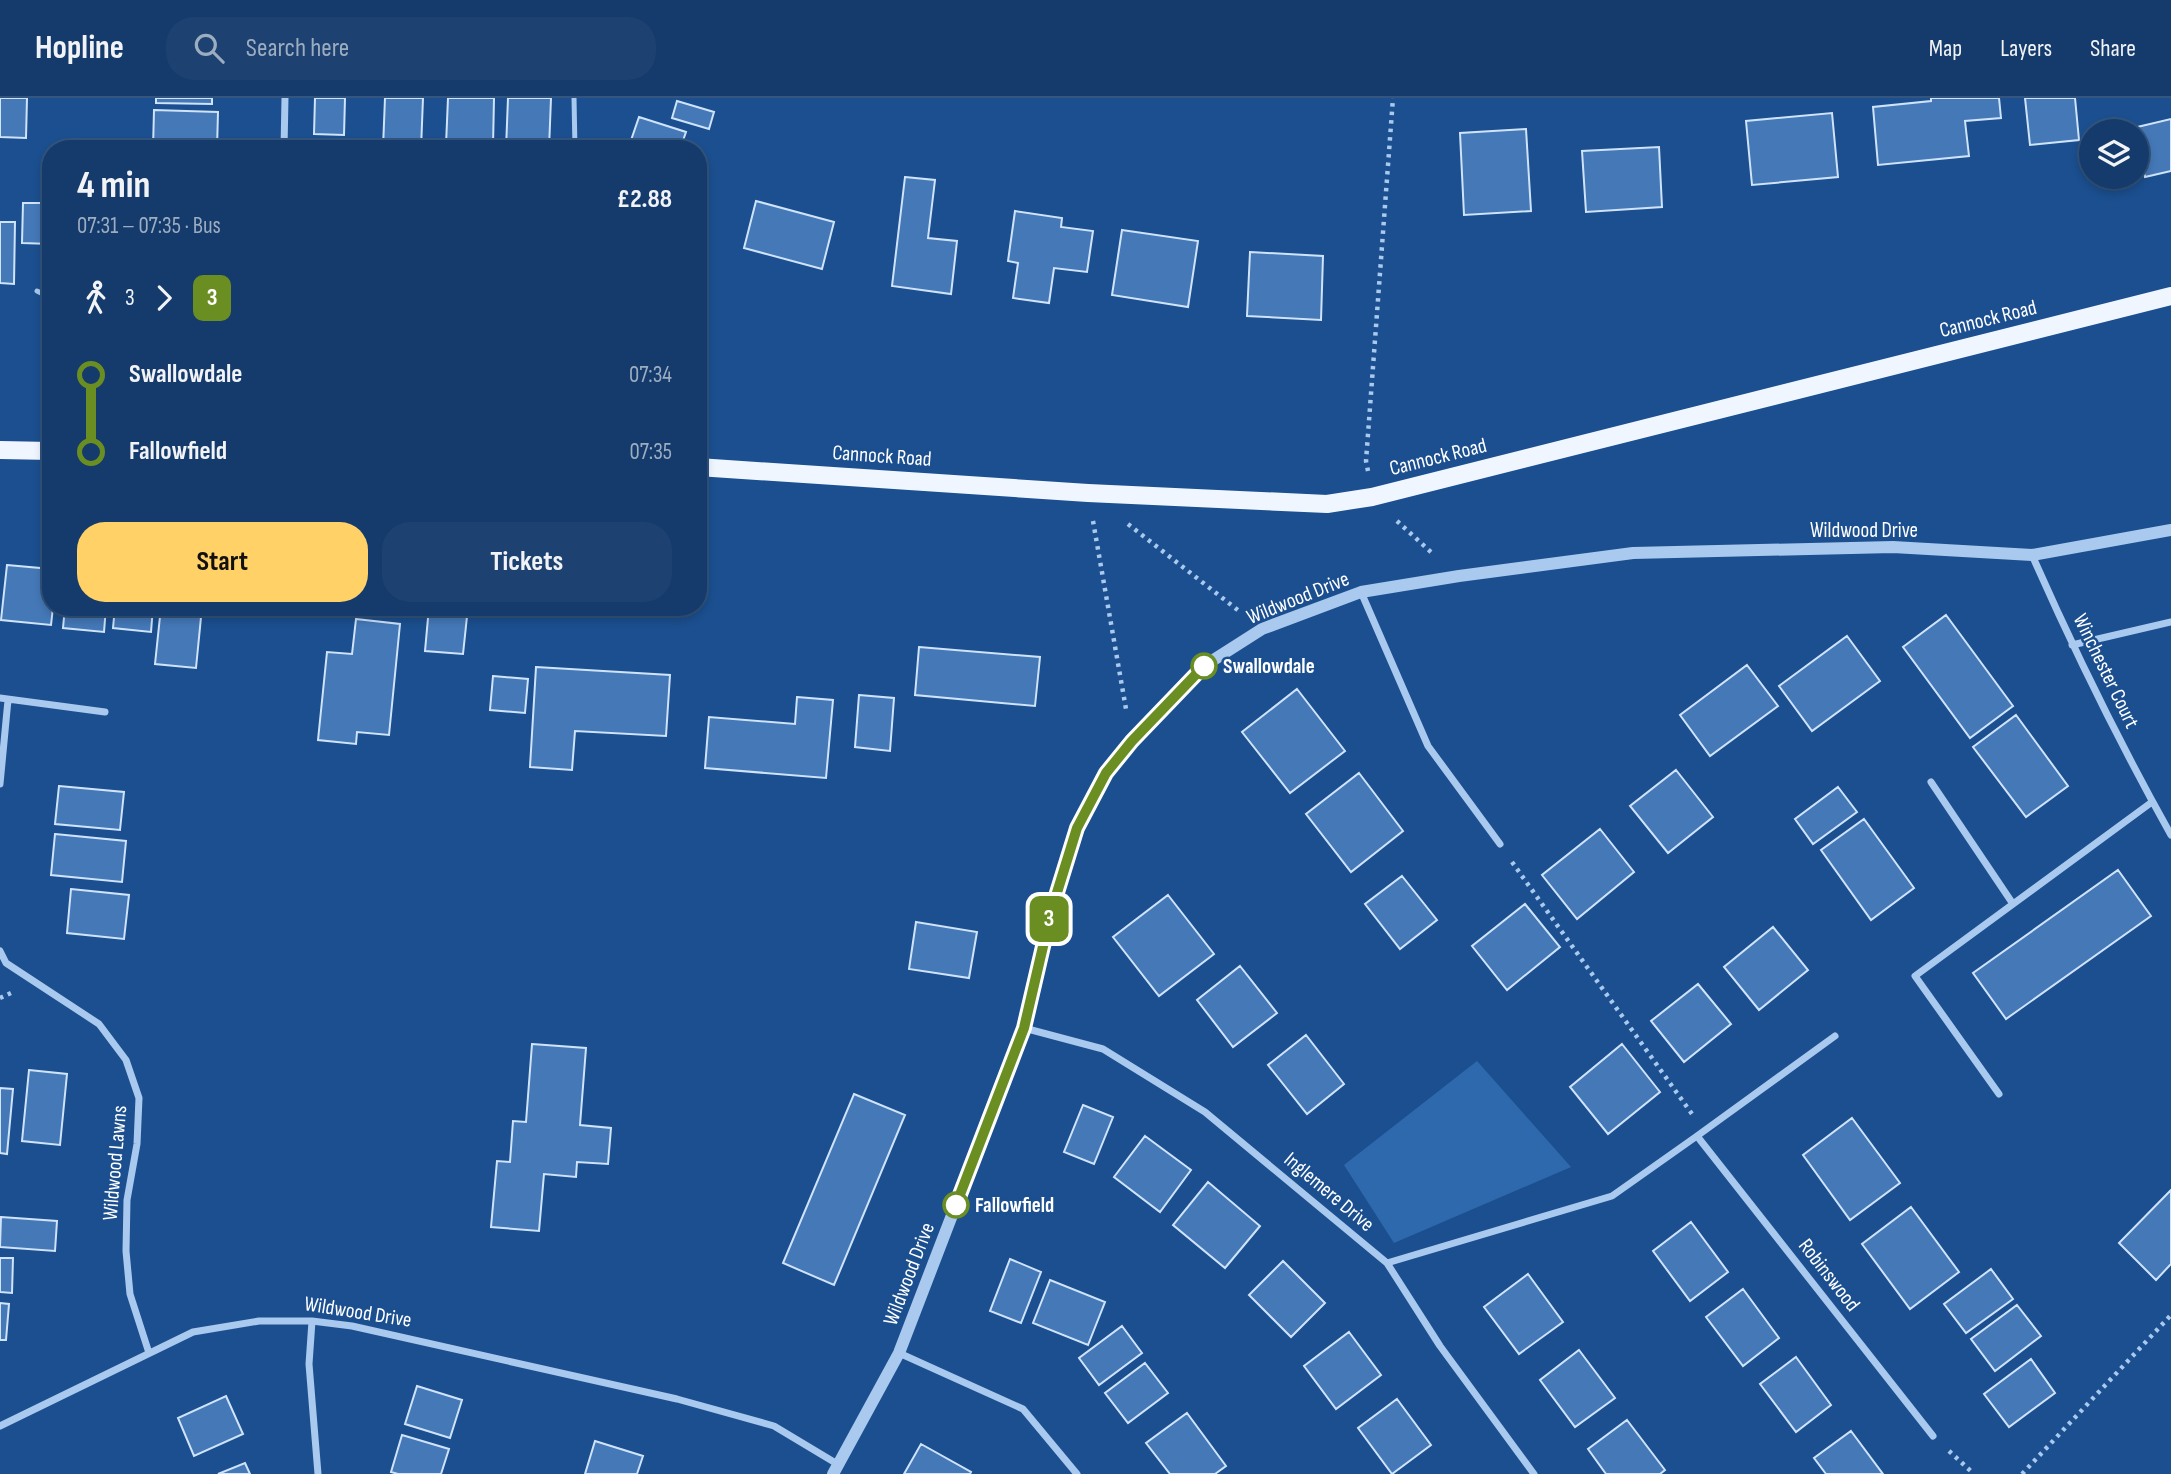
<!DOCTYPE html>
<meta charset="utf-8">
<style>
body{margin:0;font-family:"Sofia Sans Condensed",sans-serif;background:#1d4271;color:#f1f3f6;height:100vh;display:flex;flex-direction:column;font-size:26px;white-space:nowrap}
*{box-sizing:border-box;margin:0}
p{font-size:23px;color:#9dadc1}
.icon{flex:none;width:38px;height:38px;fill:none;stroke:currentColor;stroke-width:2;stroke-linecap:round;stroke-linejoin:round}
.map{position:relative;flex:1;overflow:hidden}
.sheet{position:absolute;left:42px;top:42px;width:665px;height:476px;display:flex;flex-direction:column;background:#143b6b;border-radius:28px;box-shadow:0 4px 10px #0003,0 0 0 2px #33557e}
.sheet>*{flex:none}
.badge{padding:0 14px;border-radius:10px;font-size:24px;line-height:46px}
.tools{position:absolute;left:2079px;top:21px;display:grid;gap:14px}
.tools a{display:grid;place-items:center;width:70px;height:70px;border-radius:50%;background:#143b6b;box-shadow:0 4px 10px #0003,0 0 0 2px #33557e;font-size:35px}
.map>.badge{position:absolute;translate:-50% -50%;box-shadow:0 0 0 4px #fff}
.legs{display:flex;align-items:center;gap:10px;height:77px;padding:0 35px;font-size:23px}
.legs p{margin-inline-start:auto}
.overview{display:flex;align-items:center;justify-content:space-between;height:119px;padding:0 35px}
h1{font-size:38px;font-weight:700;line-height:52px}
.primary-button{display:flex;gap:14px;margin-top:auto;padding:14px 35px}
.primary-button a{flex:1;height:80px;border-radius:28px;background:#ffd166;color:#111;font-size:28px;font-weight:700;line-height:80px;text-align:center}
.primary-button a+a{background:#1d4271;color:#f1f3f6}
ul{padding:0 35px;list-style:none}
li{display:flex;align-items:center;gap:24px;height:77px;font-size:26px}
li i{display:grid;place-items:center;width:10px;height:100%;margin:0 9px;background:currentColor}
li i::after{content:'';width:18px;height:18px;margin:-9px;border:5px solid;border-radius:50%;background:#143b6b}
li p{margin-inline-start:auto}
li:first-child i{background:linear-gradient(#0000 50%,currentColor 0)}
li:last-child i{background:linear-gradient(currentColor 50%,#0000 0)}
header{display:flex;align-items:center;gap:42px;box-sizing:border-box;height:98px;padding:0 35px;background:#143b6b;border-bottom:2px solid #33557e}
header strong{font-size:33px}
nav{display:flex;gap:38px;margin-inline-start:auto;font-size:24px}
.search{width:490px;height:63px;background:#1d4271;display:flex;align-items:center;gap:18px;box-sizing:border-box;padding:0 24px;border-radius:28px;color:#9dadc1;font-size:26px}
.map>svg:first-child{display:block}
</style>
<header>
<strong>Hopline</strong>
<div class="search"><svg class="icon" aria-label="search" viewBox="0 0 24 24"><circle cx="10" cy="10" r="6"/><path d="M15 15l6 6"/></svg>Search here</div>
<nav><a>Map</a><a>Layers</a><a>Share</a></nav>
</header>
<div class="map">
<svg width="2171" height="1376" viewBox="0 0 2171 1376">
<rect width="100%" height="100%" fill="#1b4f8f"/>
<path fill="#2e69ad" d="M1477,963l94,106 -177,76 -50,-78z"/>
<path fill="#4478b7" stroke="#cfe3fa" stroke-width="2" d="M0,0h27l-1,40 -26,-1z
M156,0h56v6l-56,-1z
M315,0h30l-1,37 -30,-1z
M385,0h38l-2,51 -38,-1z
M448,0h46l-1,49 -47,-2z
M508,0h43l-2,51h-43z
M1931,0h68l2,20 -36,3 4,35 -91,9 -5,-58 58,-6z
M2025,0h50l4,42 -49,5z
M677,3l37,11 -5,17 -37,-11z
M154,12l64,2 -1,37h-64z
M1832,15l6,64 -86,8 -6,-64z
M639,19l47,15 -6,17h-52z
M2171,21v52l-26,6 -8,-34v-12h-3l-1,-3z
M1526,31l5,82 -67,4 -4,-82z
M1659,49l3,60 -76,5 -4,-61z
M905,79l30,3 -7,58 29,3 -6,53 -59,-8z
M756,103l78,21 -12,47 -78,-21z
M23,105h28v41l-29,-1z
M1015,113l47,7 -1,9 32,4 -6,41 -33,-4 -5,35 -36,-5 5,-35 -10,-2z
M0,124h15l-1,62 -14,-1z
M1122,132l76,11 -10,66 -76,-12z
M1250,154l73,4 -2,64 -74,-4z
M7,467l44,4v38h2l-2,18 -50,-5z
M65,509h41l-2,25 -41,-4z
M115,509h38l-2,25 -38,-4z
M161,509h41l-6,61 -41,-4z
M429,509h39l-5,47 -38,-3z
M1946,517l67,91 -43,32 -67,-91z
M356,521l44,5 -11,111 -32,-3 -1,12 -38,-4 9,-88 25,2z
M1847,538l33,45 -68,50 -33,-45z
M919,549l121,10 -5,49 -120,-11z
M1747,567l31,41 -68,50 -30,-41z
M536,569l134,8 -4,61 -91,-5 -3,39 -42,-3z
M493,578l35,3 -3,34 -35,-3z
M1297,591l48,62 -55,42 -48,-61z
M859,597l35,3 -4,53 -35,-4z
M797,599l36,3 -7,78 -121,-10 4,-51 86,7z
M2016,617l52,71 -42,31 -53,-70z
M1676,672l37,47 -45,36 -38,-47z
M1359,675l44,58 -52,41 -45,-58z
M59,688l65,6 -4,38 -65,-6z
M1838,689l19,25 -44,32 -18,-25z
M1864,721l50,69 -43,32 -50,-70z
M1600,731l34,43 -57,47 -35,-44z
M55,736l71,7 -4,41 -71,-7z
M2118,772l33,46 -145,103 -33,-46z
M1402,778l35,44 -37,29 -35,-45z
M71,791l58,6 -5,44 -57,-6z
M1168,797l46,59 -55,42 -46,-59z
M1525,806l35,43 -53,43 -35,-44z
M916,824l61,10 -8,46 -60,-9z
M1773,829l35,43 -49,40 -35,-43z
M1240,868l37,47 -44,34 -36,-47z
M1698,886l33,40 -47,38 -33,-41z
M1306,937l38,49 -37,30 -39,-49z
M532,946l54,4 -6,77 31,3 -3,36 -31,-2 -1,15 -32,-3 -5,57 -48,-4 6,-66 13,1 3,-41 13,1z
M1622,946l38,48 -52,42 -38,-47z
M29,972l38,4 -7,71 -38,-4z
M0,990l13,1 -6,65 -7,-1z
M854,996l51,21 -71,170 -51,-22z
M1083,1007l30,12 -19,47 -30,-12z
M1852,1020l48,65 -50,37 -47,-65z
M1145,1038l46,34 -31,42 -46,-35z
M1208,1084l52,44 -35,42 -52,-43z
M2171,1092v74l-15,16 -37,-37z
M1911,1109l48,65 -49,37 -48,-65z
M1,1119l56,4 -2,30 -55,-4z
M1691,1124l37,50 -38,29 -37,-50z
M0,1160h13l-1,35 -12,-1z
M1010,1161l31,13 -20,51 -31,-12z
M1283,1163l42,42 -34,34 -42,-42z
M1991,1171l22,30 -47,34 -22,-29z
M1528,1176l35,48 -44,32 -35,-47z
M1050,1182l55,22 -17,43 -55,-22z
M1743,1191l36,49 -36,28 -37,-49z
M0,1205l9,1 -3,36h-6z
M2017,1207l24,31 -46,35 -24,-32z
M1122,1228l20,27 -43,32 -20,-27z
M1349,1234l32,43 -45,34 -32,-43z
M1579,1252l36,48 -40,29 -35,-47z
M1796,1259l35,48 -35,27 -36,-48z
M2031,1261l24,34 -46,34 -25,-33z
M1145,1265l23,30 -40,30 -23,-30z
M417,1288l45,14 -12,38 -45,-14z
M226,1298l17,38 -49,22 -16,-38z
M1397,1301l34,46 -39,29 -34,-46z
M1187,1315l39,53 -11,8h-45l-24,-31z
M1627,1322l38,50 -5,4h-54l-18,-25z
M1851,1333l32,43h-57l-12,-16z
M402,1337l47,14 -8,25h-43l-7,-2z
M595,1343l48,15 -6,18h-52z
M921,1346l50,28 -1,2h-66z
M245,1365l5,11h-32z"/>
<g fill="none" stroke-linecap="round" stroke-linejoin="round">
<path stroke="#a9c9ee" stroke-width="4.5" stroke-dasharray="3.5 5" stroke-linecap="butt" d="M1368,373l-2,-10 27,-363
M1093,423l33,188
M1397,423l35,32
M1128,426l111,87
M1512,764l180,252
M0,900l11,-5
M1949,1353l25,23
M2022,1376l149,-159"/>
<path stroke="#a9c9ee" stroke-width="5" d="M574,0l1,51
M37,193l14,7"/>
<path stroke="#a9c9ee" stroke-width="7" d="M284,51l1,-51
M2032,457c42,95 88,189 139,280
M1361,494l67,154 72,98
M2072,547l99,-23
M0,600l105,14
M1931,684l82,122
M0,686l8,-84
M0,853l6,12 93,61 27,36 13,38 -2,46 -10,56 -1,51 4,43 19,59
M1024,930l79,21 102,63 182,151 53,83 94,128
M1999,996l-84,-118 237,-174
M1697,1038l138,-100
M1387,1165l225,-67 85,-60 236,300
M312,1223l-3,43 9,110
M899,1255l124,56 54,65
M0,1328l193,-94 66,-11h53l40,5 325,73 97,27 65,39"/>
<path stroke="#a9c9ee" stroke-width="12" d="M833,1376l66,-121 125,-325 27,-116 26,-84 29,-55 26,-31 72,-76 58,-37 99,-37 98,-16 174,-23 260,-6 139,8 139,-25"/>
<path stroke="#f0f6ff" stroke-width="18" d="M0,352l51,1
M698,369l390,26 239,11 45,-7 799,-201"/>
</g>
<g fill="none" stroke-linecap="round" stroke-linejoin="round">
<g stroke="#fff" stroke-width="16">
<path id="line-1" d="M956,1107l68,-177 27,-116 26,-84 29,-55 26,-32 72,-75"/>
</g>
<use href="#line-1" stroke="#6b8e23" stroke-width="10"/>
</g>
<g fill="#fff" stroke="#6b8e23" stroke-width="3.5">
<circle cx="1204" cy="568" r="12"/>
<circle cx="956" cy="1107" r="12"/>
</g>
<g text-anchor="middle" dominant-baseline="central" stroke-width="5" stroke-linejoin="round" paint-order="stroke">
<g font-size="21" fill="#fff" stroke="#1b4f8f">
<text transform="translate(1988 221) rotate(-14)">Cannock Road</text>
<text transform="translate(882 358) rotate(4)">Cannock Road</text>
<text transform="translate(1438 359) rotate(-14)">Cannock Road</text>
<text x="1864" y="432">Wildwood Drive</text>
<text transform="translate(1298 500) rotate(-22)">Wildwood Drive</text>
<text transform="translate(2106 573) rotate(64)">Winchester Court</text>
<text transform="translate(115 1065) rotate(-85)">Wildwood Lawns</text>
<text transform="translate(1329 1094) rotate(40)">Inglemere Drive</text>
<text transform="translate(909 1176) rotate(-69)">Wildwood Drive</text>
<text transform="translate(1829 1177) rotate(52)">Robinswood</text>
<text transform="translate(358 1214) rotate(9)">Wildwood Drive</text>
</g>
<g font-size="21" font-weight="bold" fill="#fff" stroke="#1b4f8f" text-anchor="start">
<text x="1223" y="568">Swallowdale</text>
<text x="975" y="1107">Fallowfield</text>
</g>
</g>
</svg>
<div class="tools">
<a><svg class="icon" aria-label="layers" viewBox="0 0 24 24"><path d="M12 4l9 5-9 5-9-5zM3 14l9 5 9-5"/></svg></a>
</div>
<b class="badge" style="left:1049px;top:821px;background:#6b8e23;color:#fff">3</b>
<section class="sheet">
<div class="overview"><div><h1>4 min</h1><p>07:31 – 07:35 · Bus</p></div><b>£2.88</b></div>
<div class="legs"><svg class="icon" aria-label="walk" viewBox="0 0 24 24"><circle cx="13" cy="4" r="2"/><path d="M13 8l-2 6 4 7M11 14l-3 7M7 12l3-4h3l4 4"/></svg>3<svg class="icon" aria-label="forward" viewBox="0 0 24 24"><path d="M9 5l7 7-7 7"/></svg><b class="badge" style="background:#6b8e23;color:#fff">3</b></div>
<ul>
<li><i style="color:#6b8e23"></i><b>Swallowdale</b><p>07:34</p></li>
<li><i style="color:#6b8e23"></i><b>Fallowfield</b><p>07:35</p></li>
</ul>
<div class="primary-button"><a>Start</a><a>Tickets</a></div>
</section>
</div>
